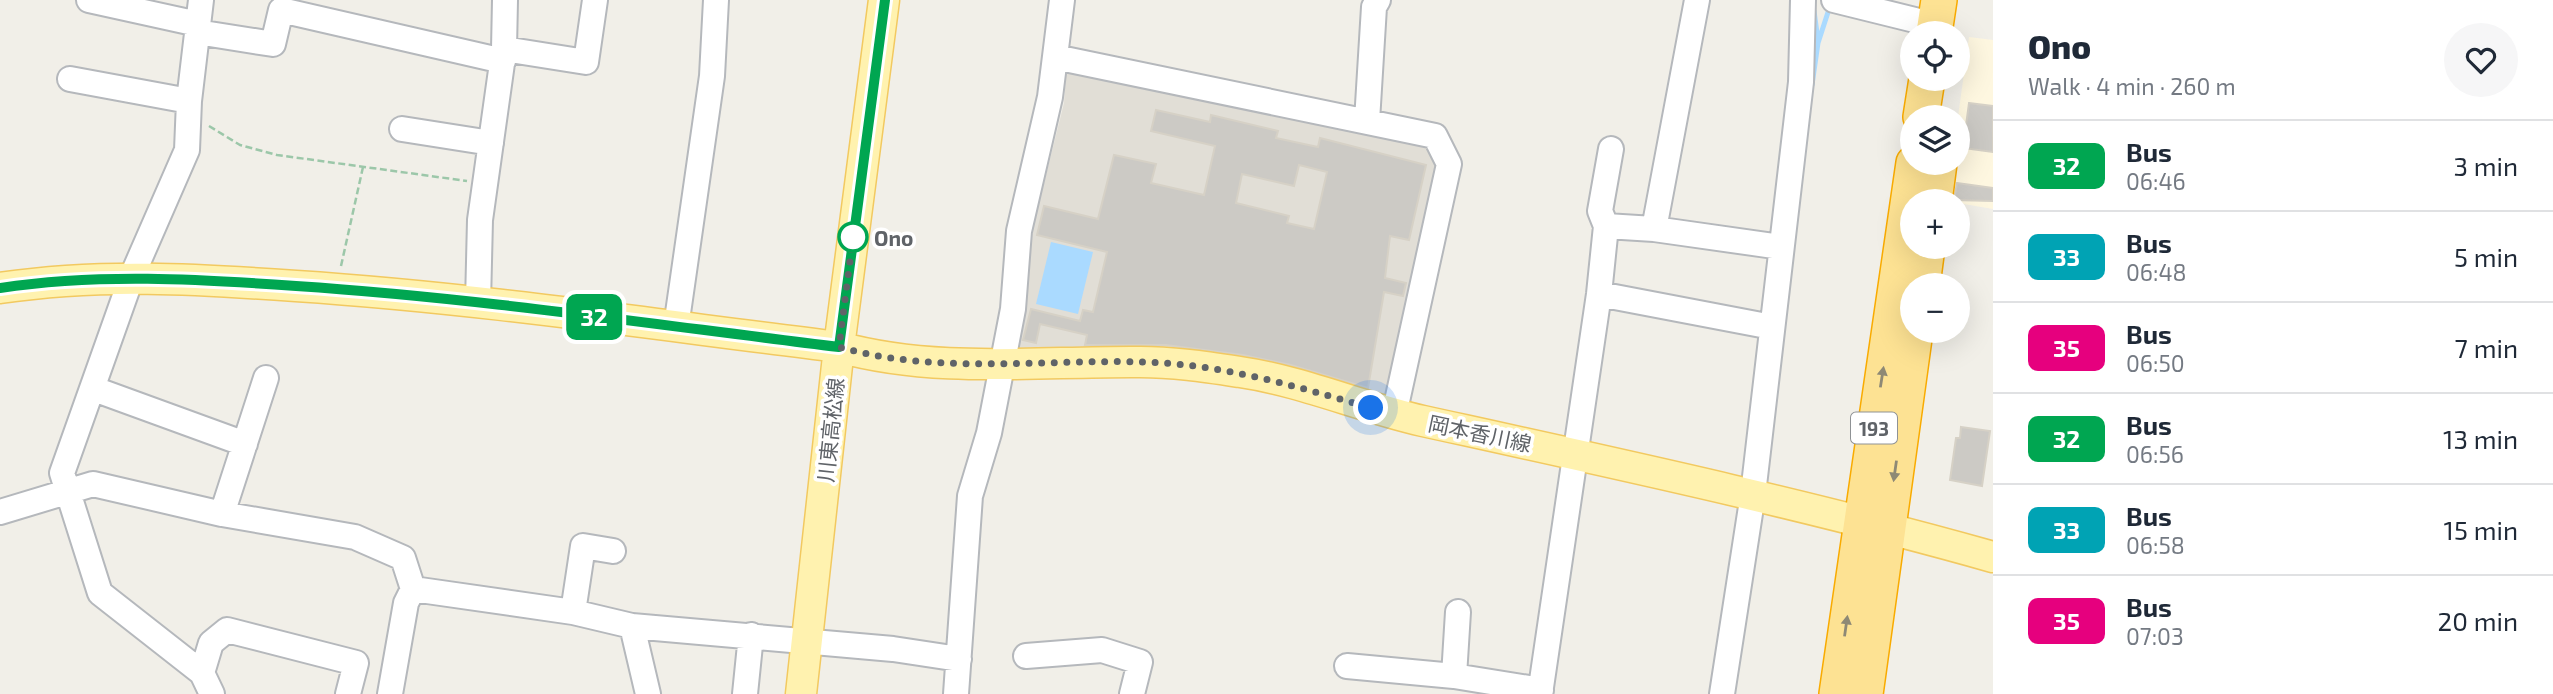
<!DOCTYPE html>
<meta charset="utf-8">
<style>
body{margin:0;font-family:"Exo 2","Noto Sans JP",sans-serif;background:#f6f6f7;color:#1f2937;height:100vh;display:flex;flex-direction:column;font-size:26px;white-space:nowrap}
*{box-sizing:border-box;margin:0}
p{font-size:23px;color:#747a83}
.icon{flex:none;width:38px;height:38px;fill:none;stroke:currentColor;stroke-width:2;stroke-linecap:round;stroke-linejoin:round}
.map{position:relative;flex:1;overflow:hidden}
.drawer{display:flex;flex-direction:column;background:#fff;width:560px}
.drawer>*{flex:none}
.badge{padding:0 14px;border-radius:10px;font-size:24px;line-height:46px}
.buttons{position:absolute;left:1900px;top:21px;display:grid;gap:14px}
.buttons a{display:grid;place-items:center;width:70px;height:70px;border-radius:50%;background:#fff;box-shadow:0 7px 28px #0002;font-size:35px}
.you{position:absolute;width:35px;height:35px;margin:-18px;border:5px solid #fff;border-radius:50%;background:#1a73e8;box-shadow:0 0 0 10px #1a73e833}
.map>.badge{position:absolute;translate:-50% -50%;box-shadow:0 0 0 4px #fff}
.round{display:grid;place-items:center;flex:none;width:74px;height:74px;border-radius:37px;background:#f6f6f7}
.headline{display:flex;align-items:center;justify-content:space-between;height:119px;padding:0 35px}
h1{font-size:33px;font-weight:800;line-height:52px}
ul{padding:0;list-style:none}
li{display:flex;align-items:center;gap:21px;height:91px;padding:0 35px;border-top:2px solid #e0e1e3}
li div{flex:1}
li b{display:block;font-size:26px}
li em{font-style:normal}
li .badge{min-width:77px;font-weight:700;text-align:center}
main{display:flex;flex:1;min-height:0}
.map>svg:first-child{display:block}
</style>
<main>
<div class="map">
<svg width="1993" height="694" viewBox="0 0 1993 694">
<rect width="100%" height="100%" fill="#f1efe8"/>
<path fill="#fef7e0" d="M1969,37l24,3v169l-47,-8 6,-38h6v-46z"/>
<path fill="#e1ded6" d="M1075,69l356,71 13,27 -58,231 -365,-44 -6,-9 18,-118 31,-124 2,-29z"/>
<path fill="#aadaff" d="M1051,242l42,10 -15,62 -42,-10z"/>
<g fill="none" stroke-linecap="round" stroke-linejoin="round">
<path stroke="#aadaff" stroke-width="5" d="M1814,11l4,29
M1812,85l6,-42 12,-37"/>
</g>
<path fill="#cccac5" stroke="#d6d1c6" stroke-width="2" fill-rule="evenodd" d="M1969,103l24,3v46l-30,-4z
M1156,110l54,12 1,-7 67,16 -2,7 42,9 2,-9 106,27 -17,75 -19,-4 -5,42 21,5 -3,13 -19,-4 -16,96 -77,-23 -48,-10 -77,-10h-81l2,-10 -47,-11 -4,19 -13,-3 8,-31 49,12 3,-11 10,2 14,-60 -70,-17 7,-29 54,13 16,-64 42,9 -5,19 53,12 11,-49 -64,-15zM1299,165l28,7 -13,57 -27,-6 2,-7 -53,-13 6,-29 52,12z
M1957,183l36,5v13l-39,-1z
M1961,427l29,4 -8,55 -32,-6 6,-42h4z"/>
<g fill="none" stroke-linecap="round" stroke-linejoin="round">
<g stroke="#b5b8bc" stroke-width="28">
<path id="minor" d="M89,0l109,24
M201,0l-12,101 -2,49 -55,126 -70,197 38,120 102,80 10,21
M1834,0l101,25
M197,32l76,12 8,-34 222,51
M504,49l82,13 9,-62
M1055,57l380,79 14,28 -55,251
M70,79l119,22
M1367,121l7,-114 4,-7
M402,129l89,14
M1611,149l-11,62 6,15 48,3 127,18
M1654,229l43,-229
M1599,294l173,33
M478,303l2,-83 24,-171 1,-49
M676,327l36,-251 4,-76
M94,389l151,55
M0,512l93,-28 129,30 133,23 48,21 10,31 160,23 59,14 261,23 66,10
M222,514l44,-136
M573,612l10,-66 30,5
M632,626l16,68
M1026,656l76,-6 38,12 -8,32
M1347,666l107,10 87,14
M202,673l9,-30 16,-13 129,33 -8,31
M1454,676l4,-64
M390,694l16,-91 7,-14
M745,694l6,-59
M956,694l14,-198 19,-63 24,-124 6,-78 31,-134 12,-97
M1540,694l59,-400 7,-68
M1722,694l31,-200 48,-412 2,-82"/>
</g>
<g stroke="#f2c960" stroke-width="33">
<path id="major" d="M0,288c100,-15 196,-9 296,-2 182,12 362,39 543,61 97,27 201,14 301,15 33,0 66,5 100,10 62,9 121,35 183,49 191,42 382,83 570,136
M801,694l38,-347 45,-347"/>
</g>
<g stroke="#f9ab00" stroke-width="38">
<path id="highway" d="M1934,33l5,-33
M1921,117l6,-38
M1934,201l5,-38
M1922,285l5,-38
M1837,694l77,-531
M1865,694l50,-363"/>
</g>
<path stroke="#9cc7a9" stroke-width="2.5" stroke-dasharray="7 3.5" stroke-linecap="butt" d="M209,126l31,19 37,10 190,26
M341,266l22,-99"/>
<use href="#minor" stroke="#fff" stroke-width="24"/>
<use href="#major" stroke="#fff2af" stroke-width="30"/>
<use href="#highway" stroke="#fde293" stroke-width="35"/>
</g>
<defs><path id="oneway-solid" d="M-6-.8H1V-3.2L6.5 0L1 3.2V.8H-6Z" transform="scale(1.75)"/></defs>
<g fill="#8e8975">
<use href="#oneway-solid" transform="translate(1882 377) rotate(-81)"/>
<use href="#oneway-solid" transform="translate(1895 471) rotate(98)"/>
<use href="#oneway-solid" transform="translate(1846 626) rotate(-82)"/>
</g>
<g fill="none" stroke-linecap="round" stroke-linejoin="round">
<g stroke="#fff" stroke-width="16">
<path id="line" d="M0,288c99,-15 196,-9 296,-2 182,12 362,39 543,61l46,-347"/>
</g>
<use href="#line" stroke="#00a651" stroke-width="10"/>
<path stroke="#5f6368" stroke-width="7" stroke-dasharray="0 12.6" d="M853,237l-14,110c98,28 202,12 303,15 80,2 153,24 229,46"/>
</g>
<circle fill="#fff" stroke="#00a651" stroke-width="3.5" cx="853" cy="237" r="14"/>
<g text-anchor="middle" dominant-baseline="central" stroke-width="7" stroke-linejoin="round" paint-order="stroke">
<rect fill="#fff" stroke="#8f9295" stroke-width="2" x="1851" y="412.5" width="46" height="31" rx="5"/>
<g font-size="19" font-weight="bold" fill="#5f6368">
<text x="1874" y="428">193</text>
</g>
<g font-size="21" font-weight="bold" fill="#5f6368" stroke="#fff" text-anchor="start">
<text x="874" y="237">Ono</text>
</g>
<g font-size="21" fill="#5f6368" stroke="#fff">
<text transform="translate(830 430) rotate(-84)">川東高松線</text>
<text transform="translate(1480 433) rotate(12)">岡本香川線</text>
</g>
</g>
</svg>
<div class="buttons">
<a><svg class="icon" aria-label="locate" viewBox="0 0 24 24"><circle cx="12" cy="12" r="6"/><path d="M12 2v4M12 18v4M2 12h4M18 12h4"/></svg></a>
<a><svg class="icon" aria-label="layers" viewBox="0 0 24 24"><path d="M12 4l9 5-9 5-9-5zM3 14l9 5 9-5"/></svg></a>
<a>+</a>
<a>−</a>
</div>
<div class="you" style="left:1371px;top:408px"></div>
<b class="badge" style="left:594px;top:317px;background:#00a651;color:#fff">32</b>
</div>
<section class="drawer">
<div class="headline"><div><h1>Ono</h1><p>Walk · 4 min · 260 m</p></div><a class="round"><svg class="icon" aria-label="heart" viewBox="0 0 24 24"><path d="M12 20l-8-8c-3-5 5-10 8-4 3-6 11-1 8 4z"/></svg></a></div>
<ul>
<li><span class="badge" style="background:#00a651;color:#fff">32</span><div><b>Bus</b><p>06:46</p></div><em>3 min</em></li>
<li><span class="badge" style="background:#00a3b4;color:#fff">33</span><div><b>Bus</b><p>06:48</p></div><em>5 min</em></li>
<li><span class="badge" style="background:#e6007e;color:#fff">35</span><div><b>Bus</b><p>06:50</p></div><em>7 min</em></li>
<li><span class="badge" style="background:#00a651;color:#fff">32</span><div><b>Bus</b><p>06:56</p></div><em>13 min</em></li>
<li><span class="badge" style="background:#00a3b4;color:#fff">33</span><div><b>Bus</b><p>06:58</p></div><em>15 min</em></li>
<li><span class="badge" style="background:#e6007e;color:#fff">35</span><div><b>Bus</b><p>07:03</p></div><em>20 min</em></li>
</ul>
</section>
</main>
